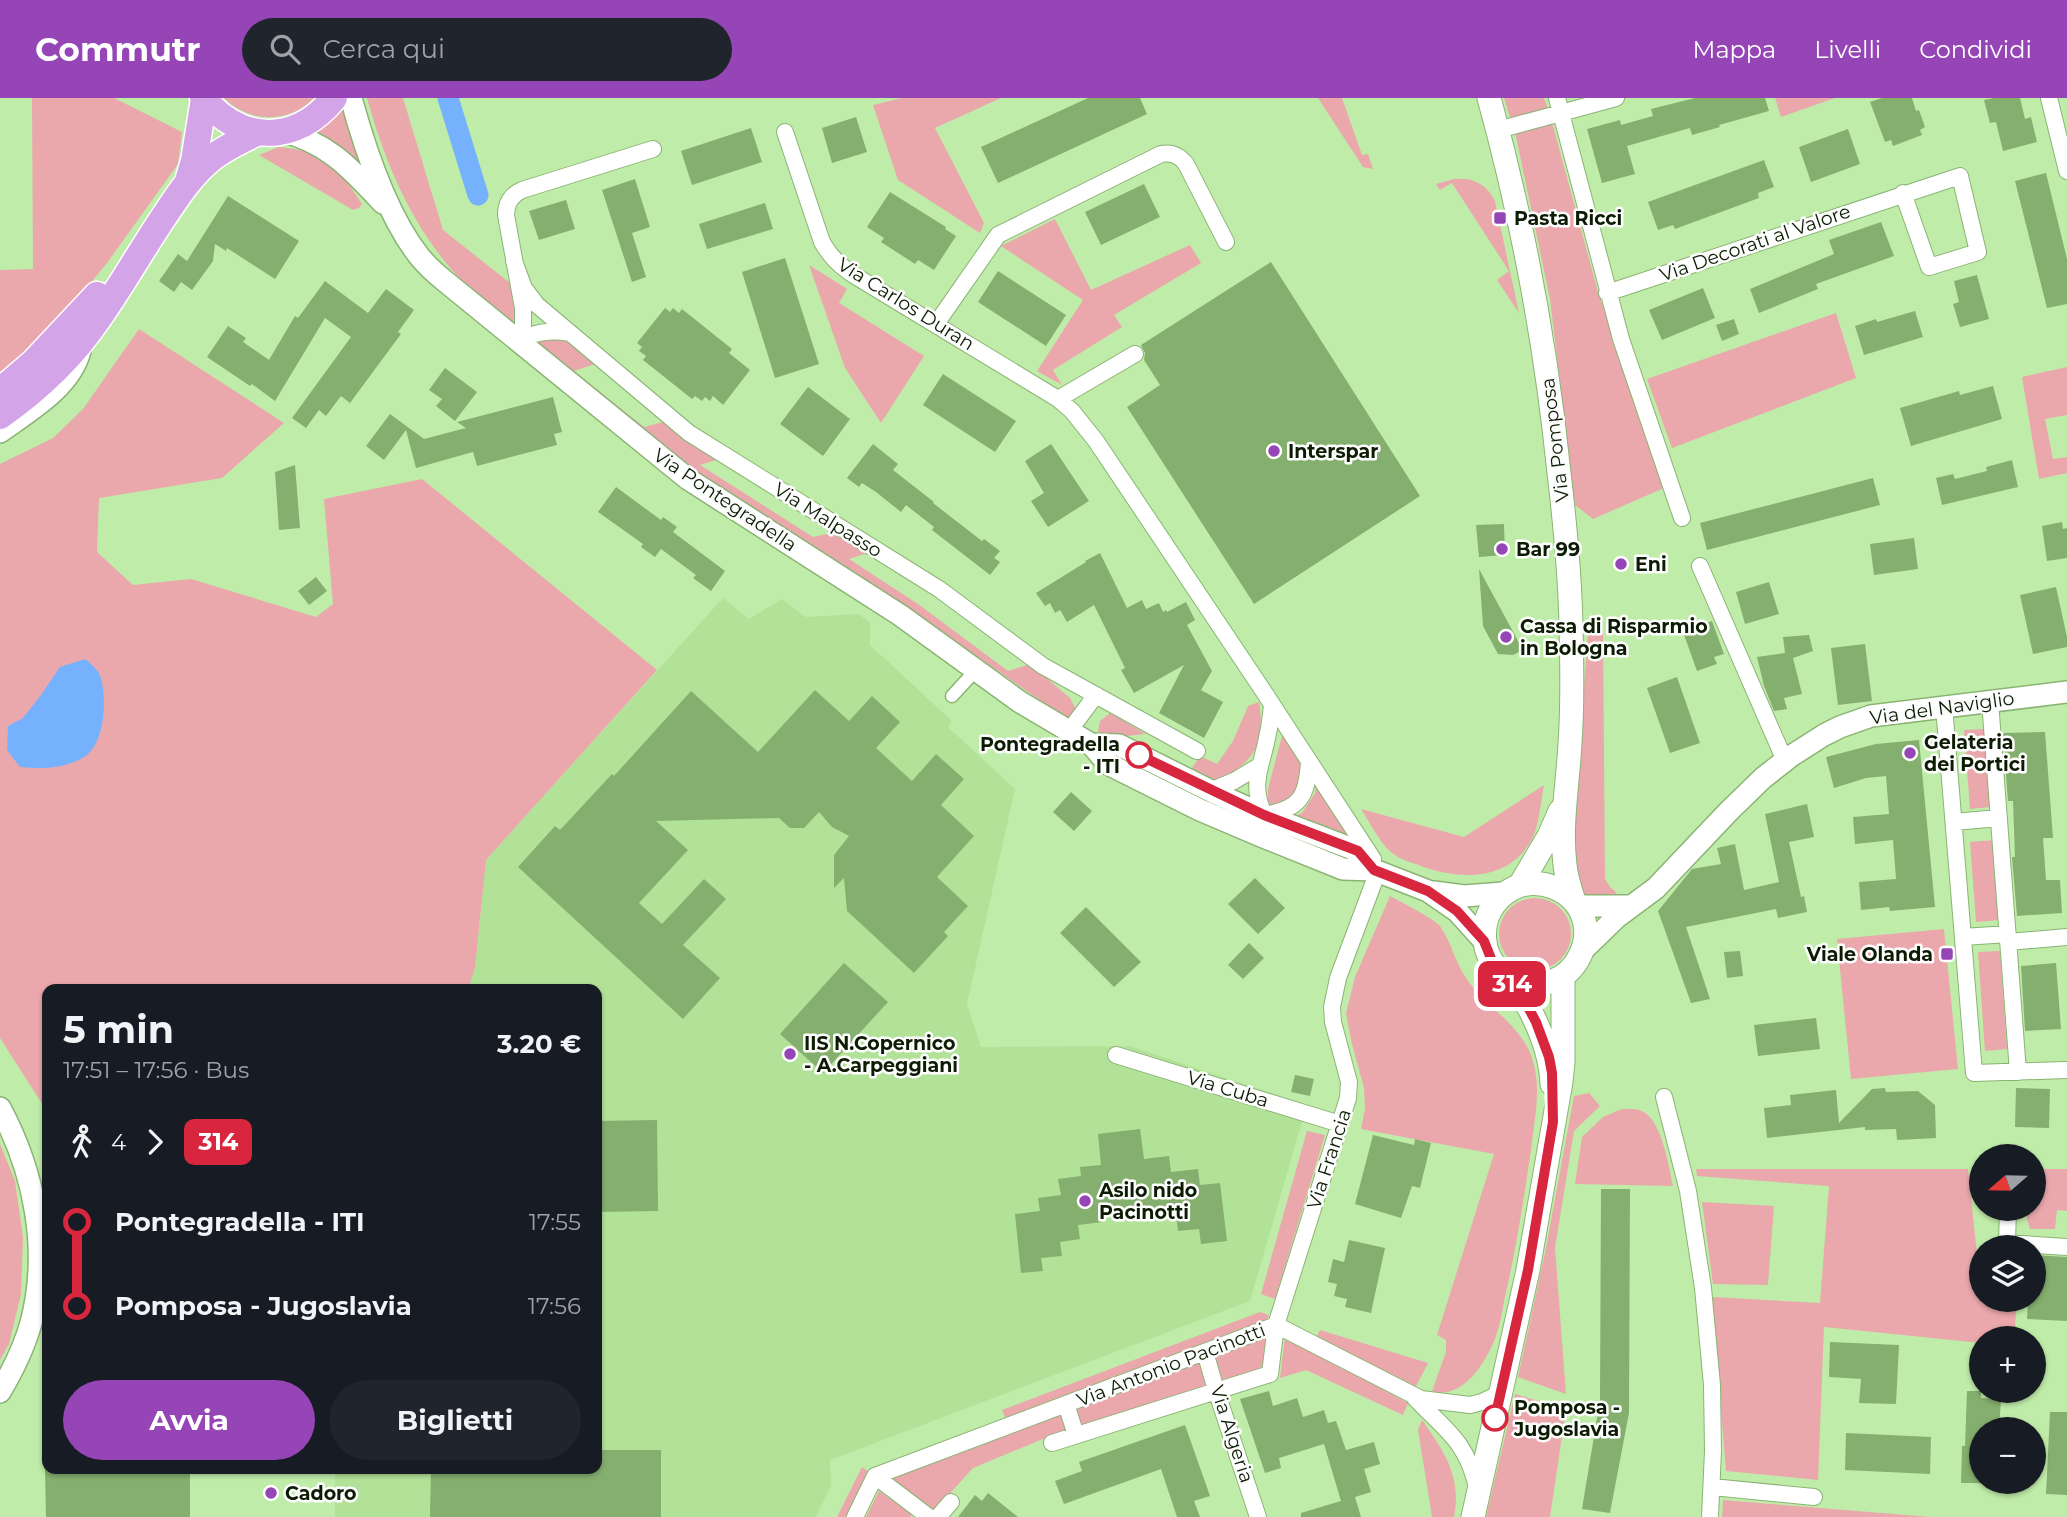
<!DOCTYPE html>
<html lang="it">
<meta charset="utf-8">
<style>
body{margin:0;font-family:Montserrat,sans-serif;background:#20242c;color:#f1f3f6;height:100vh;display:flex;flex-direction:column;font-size:26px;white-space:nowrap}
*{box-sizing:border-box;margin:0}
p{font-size:23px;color:#9ea1a6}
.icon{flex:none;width:38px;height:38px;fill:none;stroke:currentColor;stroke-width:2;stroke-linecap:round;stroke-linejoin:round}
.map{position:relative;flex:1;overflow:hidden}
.drawer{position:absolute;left:42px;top:886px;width:560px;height:490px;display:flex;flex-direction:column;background:#171b24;border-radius:14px;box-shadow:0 2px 5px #0004}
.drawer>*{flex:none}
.badge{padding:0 14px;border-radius:10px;font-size:24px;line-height:46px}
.needle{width:46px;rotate:250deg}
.fabs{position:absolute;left:1969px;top:1046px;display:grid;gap:14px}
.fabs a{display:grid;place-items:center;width:77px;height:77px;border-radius:50%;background:#171b24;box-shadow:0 2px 5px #0004;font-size:35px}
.map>.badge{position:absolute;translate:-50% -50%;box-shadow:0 0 0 4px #fff}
.legs{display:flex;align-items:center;gap:10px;height:77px;padding:0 21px;font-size:23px}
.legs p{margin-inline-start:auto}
.headline{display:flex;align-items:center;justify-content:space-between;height:119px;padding:0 21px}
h1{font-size:38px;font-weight:700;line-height:52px}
.primary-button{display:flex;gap:14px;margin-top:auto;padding:14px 21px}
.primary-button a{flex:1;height:80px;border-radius:42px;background:#9545b5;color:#fff;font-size:28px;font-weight:700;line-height:80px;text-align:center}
.primary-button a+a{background:#20242c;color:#f1f3f6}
ul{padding:0 21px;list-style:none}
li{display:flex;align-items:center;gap:24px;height:84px;font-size:26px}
li i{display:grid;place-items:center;width:10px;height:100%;margin:0 9px;background:currentColor}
li i::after{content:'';width:18px;height:18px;margin:-9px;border:5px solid;border-radius:50%;background:#171b24}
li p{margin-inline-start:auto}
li:first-child i{background:linear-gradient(#0000 50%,currentColor 0)}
li:last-child i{background:linear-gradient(currentColor 50%,#0000 0)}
header{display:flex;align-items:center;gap:42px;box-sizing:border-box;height:98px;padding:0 35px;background:#9545b5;color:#fff}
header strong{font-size:33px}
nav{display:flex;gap:38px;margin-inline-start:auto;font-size:24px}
.search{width:490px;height:63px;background:#20242c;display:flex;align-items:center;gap:18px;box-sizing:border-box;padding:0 24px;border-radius:38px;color:#9ea1a6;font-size:26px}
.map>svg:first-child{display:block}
</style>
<header>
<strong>Commutr</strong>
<div class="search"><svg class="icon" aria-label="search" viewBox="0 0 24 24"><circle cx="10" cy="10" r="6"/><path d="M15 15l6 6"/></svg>Cerca qui</div>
<nav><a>Mappa</a><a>Livelli</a><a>Condividi</a></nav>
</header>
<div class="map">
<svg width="2067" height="1419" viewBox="0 0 2067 1419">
<rect width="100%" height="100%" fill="#c0eca9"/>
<path fill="#b2e298" d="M723,500l26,21 33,-20 24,18 53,-3 11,9v22l82,76 -4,6 67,62 -48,215 14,43 149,-1 177,59 -57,196 -420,159 1,26 -15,31h-481v-49h262v-479h-129l7,-21 11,-108z"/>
<path fill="#eaa8ac" d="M32,0h82l68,34 -4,32 -71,99 -60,73 -47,42v-108l33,-1z
M224,0h90c-25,26 -65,25 -90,0z
M367,0h36l40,132 67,53 8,35 -2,4c-13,-4 -22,-12 -32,-21 -62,-51 -96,-127 -117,-203z
M902,0h99l-66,30 49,95 -4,10 -82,-53 -25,-75z
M1318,0h24l20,57 6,-1 5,15 -10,-2z
M1504,0h40l4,11 -38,9z
M1775,0h60l-54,19z
M342,8l30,75 -62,-48z
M1552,24l46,170 66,196 -71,31 -18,-14 -25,-206 -35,-167z
M279,49c46,4 59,20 83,57l-3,4 -6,2 -94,-55z
M1454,81c18,-2 33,5 41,22l24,112 -22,-33 12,-9 -57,-88 -12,7 -4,-6z
M1055,121l36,71 99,-45 11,18 -87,52 8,12 -69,43 9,15 -25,-14 46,-71 -82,-54z
M809,167l38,24 -8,14 85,53 -43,67 -36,-55z
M1836,215l20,65 -184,70 -25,-69z
M139,231l145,94 -62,55 -123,20 -2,54 36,33 58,-6 125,38 17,-13 -9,-105 98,-20 235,191 -171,190 -11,108 -7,21h-421v129l-6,-16 -41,-64v-574l53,-26 30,-29z
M549,241l17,2 29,23 -21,7 70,56 23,-6 52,38 -19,6 113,72 23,-5 32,21 -19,6 69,45 90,67 22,-7 40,34 7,13 -8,7 -5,-1 -179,-125 -193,-121 -155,-128z
M2067,269v48l-22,4 8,40 14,-2v16l-28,6 -17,-102z
M1603,534l2,247 5,8 7,6 -9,4 -22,-1c-11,-14 -11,-31 -14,-48l16,-215z
M1259,604c7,43 -7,66 -49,79l-20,-10 10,-15 17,8 16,-23 15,-35z
M1110,615l36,21 -39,4 -9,-7 2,-10z
M1984,631l6,78 -20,2 -6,-79z
M1283,634c10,16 27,37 17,57 -4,8 -18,16 -25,22l-7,-10v-12z
M1316,682l35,63 -60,-25 11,-5 13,-20z
M1544,687c-3,15 -5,39 -11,52 -22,44 -72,44 -112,29 -8,-3 -18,-6 -25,-10 -16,-11 -25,-32 -35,-47l103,28z
M1995,742l5,80 -24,2 -6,-80z
M1390,798c11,6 43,22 50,30 11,15 15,36 26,52 20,30 60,49 68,87 7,27 0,57 -3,85 -7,47 -14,95 -25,142 -4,18 -6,39 -15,56 -10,21 -32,52 -59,43l14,-39v-12l-9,-5 57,-181 -133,-25 4,-20 -1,-21 -13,-48 -5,-27 9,-36z
M1499 836a36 36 0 1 1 72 0a36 36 0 1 1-72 0Z
M1944,831l14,140 -107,10 -14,-140z
M2000,853l7,98 -22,2 -7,-99z
M1589,995l11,13 -26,25 -19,117 11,146 -48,-17 27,-124 29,-157z
M1622,1011c7,0 15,-1 22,3 18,11 25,55 29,74l-98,-2 7,-47 21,-20z
M1307,1033l18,4 -50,164 -14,-5z
M0,1046l15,37 8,56 -2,57 -12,50 -9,16z
M1696,1071h272l9,85 4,1v45h36l-3,39h-33v4l-157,-16 -6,153 -92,-9 -14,-174 108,6 9,-117 -132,-10z
M2034,1071h33v42l-10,-1 -2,19h-25l-6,-20h10z
M1702,1104l72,4 -6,79 -55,-1z
M1260,1214l9,3 -4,11 -258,96 -5,-12z
M1320,1232l108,33 -14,27 -98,-52z
M1266,1238l-3,32 -41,12 -7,-25z
M1285,1239l123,66 -5,12 -97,-45 -26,8z
M1200,1261l8,26 -165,54 -70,29 -39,43 -48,-34z
M1515,1296l51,15 -16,108h-64z
M1422,1322c22,31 40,57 32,97h-22l-14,-87z
M862,1369l9,7 -21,43h-13z
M879,1393l33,23 -2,3h-44z
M1723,1402l207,17h-208z"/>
<path fill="#76b1fd" d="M85,561c5,4 12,10 15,16 7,21 6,69 -16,82 -20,12 -41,12 -64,10l-13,-17 1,-24 15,-8 18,-23 19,-28z"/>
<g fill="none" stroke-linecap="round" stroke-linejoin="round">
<path stroke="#76b1fd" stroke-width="21" d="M448,0l30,97"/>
</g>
<path fill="#85af6f" d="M1088,0h52l7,16 -149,69 -17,-36z
M1695,0h70l4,13 -50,14 1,2 -28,8 -2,-7 -63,18 8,28 -33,9 -15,-54 33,-9 1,5 32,-9 -2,-7z
M1882,0h30l4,13 3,-1 6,17 -5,3 2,5 -29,11 -2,-6 -6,2 -15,-40z
M1994,0h26l5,21 6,-2 6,25 -34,9 -7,-29 -6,1 -6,-23z
M856,19l11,35 -35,11 -10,-35z
M751,30l11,34 -70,23 -11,-34z
M1848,31l12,35 -49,18 -12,-35z
M1764,62l10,27 -16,6 1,5 -84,31 -2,-4 -15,5 -10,-28z
M2046,75l21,86v45l-20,4 -32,-127z
M635,81l15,48 -18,6 14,44 -14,5 -30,-92z
M1144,86l16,33 -59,28 -16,-33z
M890,94l56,35 -1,2 11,7 -22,34 -16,-10 -3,4 -34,-22 3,-4 -17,-11z
M228,98l71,45 -24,38 -48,-31 -1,3 -11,-7 -2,17 -21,29 -11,-8 -7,10 -15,-11 19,-27 9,7z
M566,102l9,29 -36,11 -10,-29z
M765,105l8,26 -66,20 -8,-25z
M1881,124l13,34 -78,28 2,5 -59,24 -9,-24 84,-35 -5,-14z
M785,160l34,106 -44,14 -33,-106z
M1271,164l149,234 -166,108 -127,-197 33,-22 -16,-25 1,-7 -4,-8z
M998,173l68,44 -20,31 -68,-44z
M1977,177l12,44 -29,8 -7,-23 6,-2 -5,-21z
M325,183l43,32 18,-24 28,21 -16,22 3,2 -51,69 -9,-7 -15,20 -7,-6 -13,18 -14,-10 59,-81 -26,-19 -50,83 -23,-17 -2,2 -43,-29 21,-31 18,12 -3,4 26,18 26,-44 3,2z
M1703,190l12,30 -53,22 -13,-30z
M665,210l5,4 3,-4 6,5 3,-4 50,40 -3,4 21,17 -27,35 -10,-9 -3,5 -5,-4 -3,4 -7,-5 -3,3 -49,-39 3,-4 -7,-5 3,-4 -5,-4z
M1915,213l8,26 -59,18 -9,-29 21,-7 1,3z
M1734,221l5,15 -17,7 -6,-16z
M445,270l32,24 -22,29 -19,-15 6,-7 -13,-9z
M943,276l73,47 -21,31 -72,-47z
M1993,288l9,33 -91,27 -11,-38 59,-17 1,4z
M808,289l42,32 -27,37 -43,-32z
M553,299l9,35 -8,2 3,11 -80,21 -4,-14 -57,16 -10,-38 -22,30 -18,-14 24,-32 34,25 42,-11 -9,-6z
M873,346l25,20 -5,6 41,32 -1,1 49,38 2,-2 16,12 -6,7 6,4 -10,13 -58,-45 2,-3 -28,-22 -5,7 -25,-20 -14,-9 -3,4 -12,-9z
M1051,346l38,57 -41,26 -17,-26 13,-8 -19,-32z
M2012,362l6,27 -76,18 -6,-27 17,-4 2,5 32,-8 -1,-4z
M295,367l5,63 -21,2 -4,-58z
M1873,380l7,27 -173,45 -7,-27z
M616,389l45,33 2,-3 14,10 -4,5 52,39 -14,20 -18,-13 3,-3 -35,-26 -6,8 -14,-10 2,-3 -45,-32z
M2062,424l1,7 4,-1v30l-20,3 -5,-35z
M1504,426l1,31 -26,2 -3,-32z
M1914,440l4,31 -44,6 -4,-31z
M1100,455l27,55 15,-8 4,9 13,-6 4,9 3,-2 1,2 19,-10 9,18 -8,5 25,46 -11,19 22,12 -19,36 -45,-25 25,-48 -50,28 -13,-23 4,-2 -31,-63 -27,17 -7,-12 -5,3 -5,-10 -5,3 -9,-13 50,-31 -1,-1z
M1479,471l44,81 -10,5 -15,-1 -15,-28z
M316,479l11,14 -18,14 -11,-14z
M1769,484l10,32 -34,10 -9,-32z
M2056,489l11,50v10l-34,7 -13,-59z
M1712,523l12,33 -10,3 3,7 -20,7 -14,-39z
M1809,537l4,16 -20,7 9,36 -18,4 3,11 -13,2 -10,-25 -7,-29 28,-4 -2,-16z
M1865,546l7,57 -34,4 -7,-57z
M1677,579l23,66 -30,10 -23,-65z
M815,592l34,31 23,-25 28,26 -24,26 36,33 24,-27 28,25 -23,26 33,31 -37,41 31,29 -24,26 4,4 -34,37 -67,-62 -3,-33 -10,10v-33l15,-19 -17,-9 -13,-15 -15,16h-14l-11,-10 -123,3 32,29 -49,53 23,21 42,-45 22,20 -43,46 37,33 -37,41 -165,-152 37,-41 5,4 52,-56 2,2 77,-85 67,61z
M2045,634l8,106h-10l3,42h14l2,33 -45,3 -5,-59h3l-2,-56h-5l-5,-68z
M1919,642l16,167 -45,4 -1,-4 -28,3 -2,-28 37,-3 -3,-39 -38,4 -2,-27 36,-3 -3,-38 -20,2 -32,10 -8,-31 50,-13z
M1071,694l21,19 -18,20 -21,-19z
M1807,706l7,33 -25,5 12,55 3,-1 3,16 -29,6 -2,-9 -90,18 24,72 -19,4 -33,-92 34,-42 29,-5 -4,-16 18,-4 9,46 35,-8 -14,-68z
M1255,780l30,30 -27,26 -30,-30z
M1086,809l55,55 -27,25 -54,-54z
M1249,845l15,15 -21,21 -15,-14z
M1740,853l3,25 -16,2 -3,-26z
M844,865l44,39 -65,71 -43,-39z
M2056,865l5,66 -36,2 -4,-65z
M1816,920l4,31 -62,7 -4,-31z
M1295,977l19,4 -4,17 -19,-4z
M1885,990l1,4 32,-1 17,14 1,33 -39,2 -1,-11 -31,1v-3l-98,11 -3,-30 27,-3 -1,-10 46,-5 3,33 33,-34z
M2016,990l34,1 -1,39 -34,-1z
M657,1022l1,91 -61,1v-91z
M1140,1031l4,30 25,-3 2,16 27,-3 2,16 20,-2 7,58 -26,3 -2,-15 -21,2 -2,-16 -29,3 -1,-7 -45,5 1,6 -24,3 2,14 -20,3 2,14 -21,2 2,13 -22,2 -6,-59 25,-3 -2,-13 23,-3 -3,-16 23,-3 -1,-9 21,-2 -3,-31z
M1373,1037l41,10 1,-6 16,4 -11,45 -8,-2 -11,32 -46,-14z
M1601,1091h29l-1,224 -19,100 -28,-4 18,-109z
M1349,1142l36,8 -14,65 -26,-6 2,-8 -13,-3 3,-12 -9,-2 5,-23 11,3z
M2034,1157l33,2v64l-40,-2 1,-19h6z
M1830,1244l69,3 -3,59 -37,-1 2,-24 -32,-2z
M1269,1293l4,15 24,-8 6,19 21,-7 4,13 8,-2 10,29 28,-8 6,22 -16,5 7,23 -16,5 6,20h-60v-4l40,-12 -17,-57 -45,14 2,10 -16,5 -25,-74z
M1967,1293h14v7l20,1 -2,31h-18v53h-20l1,-37h3z
M2050,1314h17v83l-21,-1z
M1185,1327l25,71 -16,5 6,16h-23l-16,-48 -97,35 -9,-23 27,-10 -3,-9z
M1846,1335l85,4 -1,37 -85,-4z
M597,1352h64v67h-231l1,-49h166z
M45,1370h145v49h-144z
M988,1395l30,24h-60l17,-22 7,6z"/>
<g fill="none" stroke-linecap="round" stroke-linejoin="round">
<g stroke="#8ab474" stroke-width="15">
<path id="pedestrian" d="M952,598l24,-26"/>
</g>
<g stroke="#8ab474" stroke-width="18">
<path id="minor" d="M1557,0l64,241 61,179
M2049,0l18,73
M1498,32l118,-32
M785,34l37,110c9,16 19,25 35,35l201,122 14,12 24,30 168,251 109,167
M514,163l10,27 13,17 152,128 250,156 104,77 154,85
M1607,195l353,-117 18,76 -49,15 -26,-74
M936,226l62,-89 163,-81c11,-2 18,1 25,10l40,78
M517,242l6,-12v-20l-17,-93c0,-12 5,-20 16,-25l131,-41
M517,242c18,-7 33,-11 52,-7
M1058,301l77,-45
M1700,468l85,195
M1990,603l28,371
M1272,606c-1,11 -2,22 -5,34 -6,31 -17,45 -3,77 37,-6 43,-19 45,-54
M1944,608l30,367 93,-3
M1069,633l27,-36
M1210,693l24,-10 25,-15
M1954,724l45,-4
M1963,839l45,-3
M2008,844l59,-5
M1116,957l224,69
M1664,999l24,94 15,97 9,97 1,66 -3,66
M2008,1111l-1,34 60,4
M1205,1254l11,38 42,127
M1414,1299c31,33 53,44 63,91
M1066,1306l10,31
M1052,1345l218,-69 6,-49 72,-227 1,-16 -16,-60 -1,-15 6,-29 40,-107
M875,1378l54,41
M1712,1389l102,10
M855,1419l20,-41 401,-151 145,74 49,6 12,-3 19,-9
M938,1419l13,-15"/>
</g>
<g stroke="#8ab474" stroke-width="24">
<path id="tertiary" d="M351,0c14,51 35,116 68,158 8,10 17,18 27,26l242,197 212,136 120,87 71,42 17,20 92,46 61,26 82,33 31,1 54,21 29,20 27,30
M281,33c47,11 71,39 102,72
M0,334c29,-21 70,-44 80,-81
M1091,646l28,1 98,49 47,21 94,36 16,19
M1434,794l30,4 40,-3
M1577,808h55
M1583,852l34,-33 39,-29 73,-77 34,-33 28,-22 33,-21 16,-8 31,-11 196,-24
M0,1010c35,65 50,143 31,215 -7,25 -18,47 -31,69"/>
</g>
<g stroke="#8ab474" stroke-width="25">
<path id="secondary" d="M1489,0c34,123 57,248 70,375 6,51 11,102 12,153 1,39 2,78 -1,117 -2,40 -10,82 -5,122 1,12 5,24 9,36
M1520,787l29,-49 11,-25
M1507,878c68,37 112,-63 46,-89 -13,-5 -29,-5 -41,2 -10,5 -17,13 -22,22 -9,18 -7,41 6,56 3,4 8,6 12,10 8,10 15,21 21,31 12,23 22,50 23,76
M1473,1419l55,-247 33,-188 2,-20v-85"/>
</g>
<g stroke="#fff" stroke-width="29">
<path id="primary" d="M203,0c38,46 93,47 131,0
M188,83l6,-20 10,-62
M0,293l34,-29 63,-67
M0,318c37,-26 73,-60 98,-97 24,-34 44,-70 67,-104 14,-21 27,-41 47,-57 14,-11 30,-18 46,-26"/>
</g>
<use href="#pedestrian" stroke="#fff" stroke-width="12"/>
<use href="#minor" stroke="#fff" stroke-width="16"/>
<use href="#tertiary" stroke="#fff" stroke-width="21"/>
<use href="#secondary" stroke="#fff" stroke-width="23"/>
<use href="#primary" stroke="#d3a4e7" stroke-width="26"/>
</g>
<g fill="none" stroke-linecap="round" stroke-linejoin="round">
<g stroke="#fff" stroke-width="16">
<path id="line-1" d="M1139,657l125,60 94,36 16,19 54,21 29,20 27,30 8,20 15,15 21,31 8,15 13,35 3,16 1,49 -25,148 -33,148"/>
</g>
<use href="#line-1" stroke="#d7263d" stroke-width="10"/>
</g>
<g fill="#9545b5" stroke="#fdfdfd" stroke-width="2.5">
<rect x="1493" y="113" width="14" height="14" rx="3.5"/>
<circle cx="1274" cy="353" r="7"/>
<circle cx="1502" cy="451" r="7"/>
<circle cx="1621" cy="466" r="7"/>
<circle cx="1506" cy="539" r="7"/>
<circle cx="1910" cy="655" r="7"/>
<rect x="1940" y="849" width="14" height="14" rx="3.5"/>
<circle cx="790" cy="956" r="7"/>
<circle cx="1085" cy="1103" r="7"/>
<circle cx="271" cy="1395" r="7"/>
</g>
<g fill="#fff" stroke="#d7263d" stroke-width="3.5">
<circle cx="1139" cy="657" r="12"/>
<circle cx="1495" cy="1320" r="12"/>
</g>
<g text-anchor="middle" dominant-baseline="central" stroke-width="5" stroke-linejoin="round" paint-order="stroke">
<g font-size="19" font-weight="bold" fill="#0c1c03" stroke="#fdfdfd" text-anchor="start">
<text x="1514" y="120">Pasta Ricci</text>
<text x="1288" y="353">Interspar</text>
<text x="1516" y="451">Bar 99</text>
<text x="1635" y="466">Eni</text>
<text x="1520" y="528">Cassa di Risparmio<tspan x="1520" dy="22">in Bologna</tspan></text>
<text x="1924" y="644">Gelateria<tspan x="1924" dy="22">dei Portici</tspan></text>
<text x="1933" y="856" text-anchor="end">Viale Olanda</text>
<text x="804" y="945">IIS N.Copernico<tspan x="804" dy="22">- A.Carpeggiani</tspan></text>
<text x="1099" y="1092">Asilo nido<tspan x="1099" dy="22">Pacinotti</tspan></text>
<text x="285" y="1395">Cadoro</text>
</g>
<g font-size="19" fill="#0c1c03" stroke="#fdfdfd">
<text transform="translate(1755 145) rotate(-19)">Via Decorati al Valore</text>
<text transform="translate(906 206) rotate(32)">Via Carlos Duran</text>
<text transform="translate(1555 342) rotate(-97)">Via Pomposa</text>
<text transform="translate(725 402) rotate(34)">Via Pontegradella</text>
<text transform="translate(828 422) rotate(32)">Via Malpasso</text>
<text transform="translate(1942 610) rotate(-8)">Via del Naviglio</text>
<text transform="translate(1228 991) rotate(17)">Via Cuba</text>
<text transform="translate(1329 1061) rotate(-72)">Via Francia</text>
<text transform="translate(1171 1267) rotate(-21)">Via Antonio Pacinotti</text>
<text transform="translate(1232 1336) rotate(72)">Via Algeria</text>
</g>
<g font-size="19" font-weight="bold" fill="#0c1c03" stroke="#fdfdfd" text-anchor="end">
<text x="1120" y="646">Pontegradella<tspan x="1120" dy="22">- ITI</tspan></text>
<text x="1514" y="1309" text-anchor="start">Pomposa -<tspan x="1514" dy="22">Jugoslavia</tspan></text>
</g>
</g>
</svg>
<div class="fabs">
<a><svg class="needle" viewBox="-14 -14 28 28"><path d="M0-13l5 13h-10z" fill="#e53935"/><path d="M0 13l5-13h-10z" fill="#9ea1a6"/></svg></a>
<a><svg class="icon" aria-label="layers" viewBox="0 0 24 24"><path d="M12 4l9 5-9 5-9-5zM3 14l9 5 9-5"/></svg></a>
<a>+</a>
<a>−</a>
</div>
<b class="badge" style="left:1512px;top:886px;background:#d7263d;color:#fff">314</b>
<section class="drawer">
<div class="headline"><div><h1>5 min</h1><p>17:51 – 17:56 · Bus</p></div><b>3.20 €</b></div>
<div class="legs"><svg class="icon" aria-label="walk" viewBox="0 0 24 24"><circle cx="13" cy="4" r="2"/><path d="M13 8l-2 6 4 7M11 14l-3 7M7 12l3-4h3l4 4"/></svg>4<svg class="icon" aria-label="forward" viewBox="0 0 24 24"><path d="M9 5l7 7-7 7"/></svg><b class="badge" style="background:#d7263d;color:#fff">314</b></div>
<ul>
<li><i style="color:#d7263d"></i><b>Pontegradella - ITI</b><p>17:55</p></li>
<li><i style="color:#d7263d"></i><b>Pomposa - Jugoslavia</b><p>17:56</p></li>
</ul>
<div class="primary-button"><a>Avvia</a><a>Biglietti</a></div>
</section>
</div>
